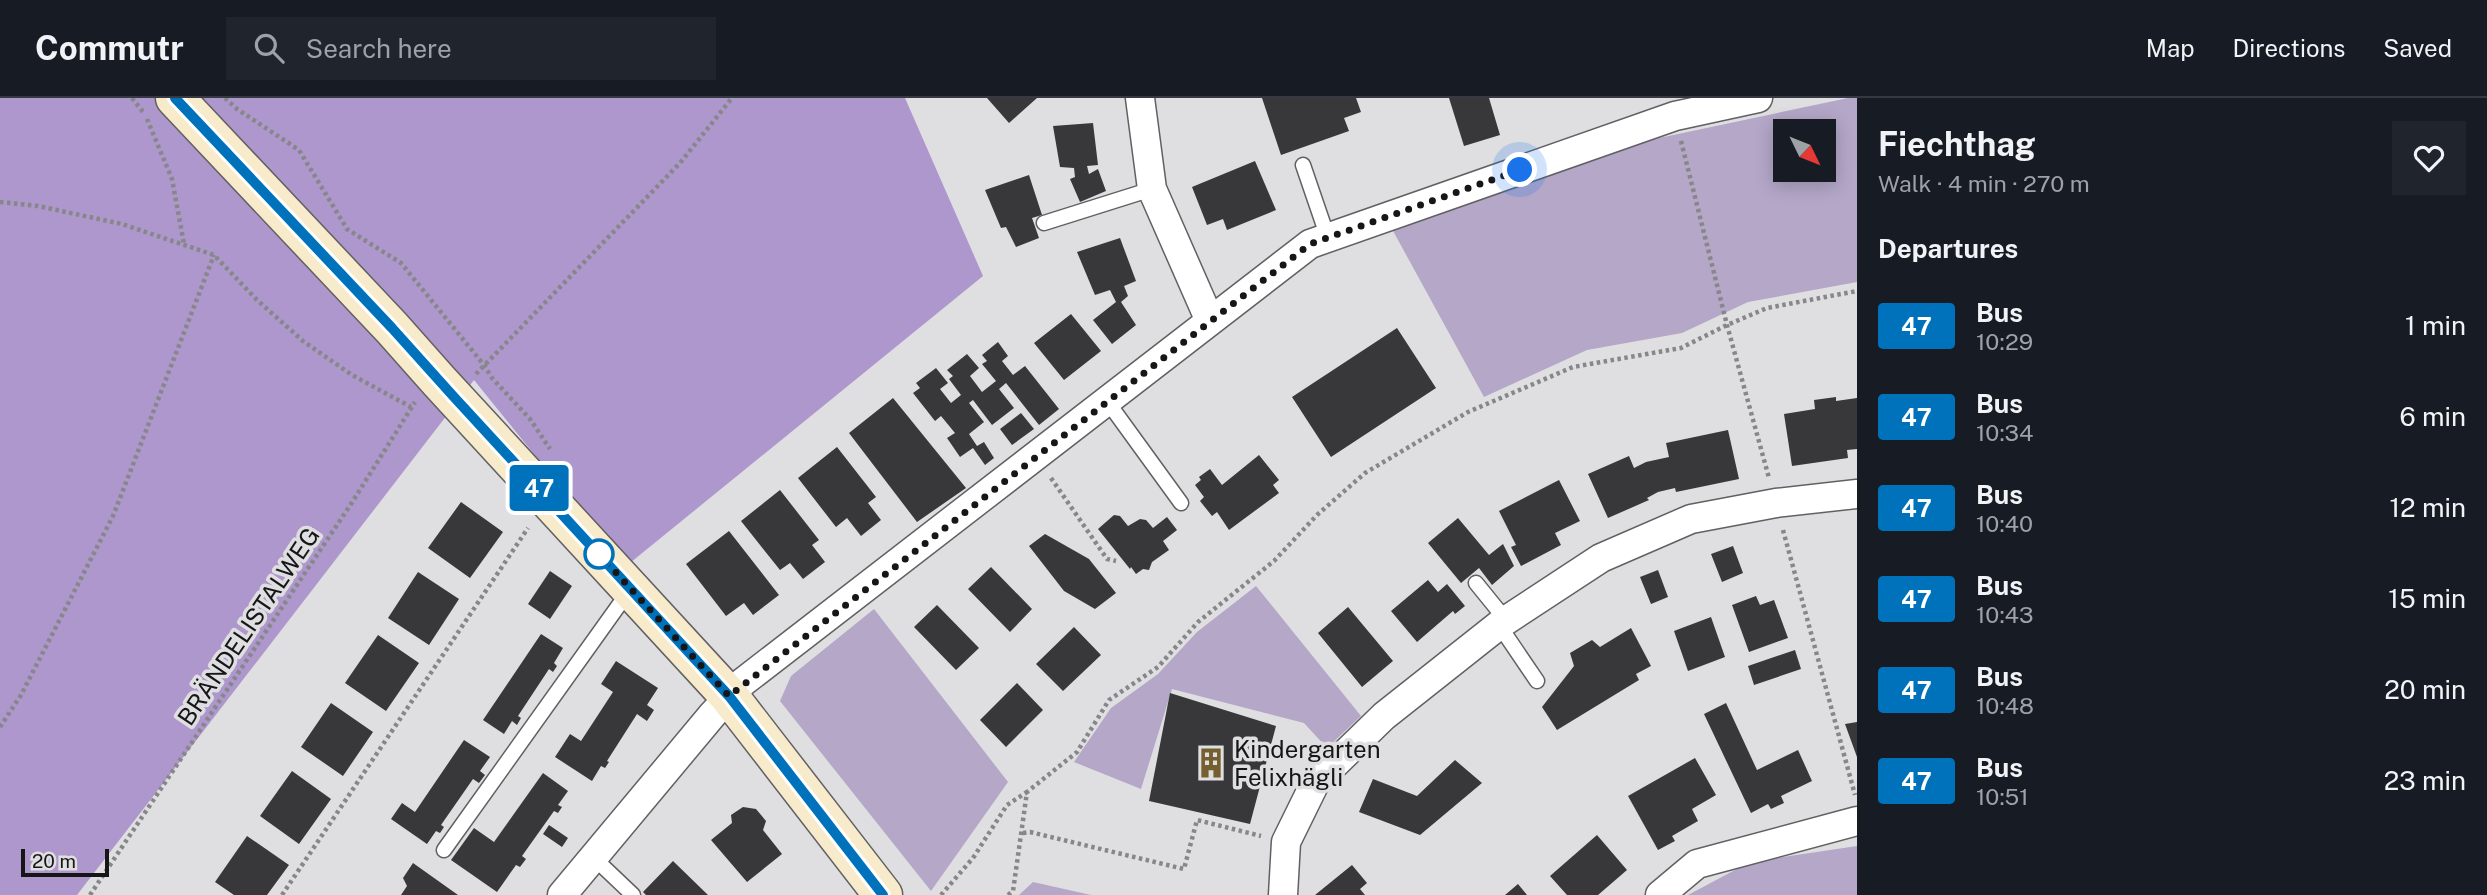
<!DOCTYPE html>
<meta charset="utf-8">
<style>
body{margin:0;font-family:"Public Sans",sans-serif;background:#20242c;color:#f1f3f6;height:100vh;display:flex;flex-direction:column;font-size:26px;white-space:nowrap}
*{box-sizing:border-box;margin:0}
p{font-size:23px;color:#9ea1a6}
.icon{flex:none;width:38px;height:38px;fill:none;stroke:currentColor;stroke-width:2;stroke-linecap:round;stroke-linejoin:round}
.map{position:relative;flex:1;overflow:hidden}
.drawer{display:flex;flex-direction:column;background:#171b24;width:630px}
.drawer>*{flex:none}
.badge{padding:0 14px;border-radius:5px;font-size:24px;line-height:46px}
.needle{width:46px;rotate:133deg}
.buttons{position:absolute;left:1773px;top:21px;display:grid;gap:14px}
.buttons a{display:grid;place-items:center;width:63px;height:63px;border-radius:0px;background:#171b24;box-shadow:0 4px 18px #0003;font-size:35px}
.scale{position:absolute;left:21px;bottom:18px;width:88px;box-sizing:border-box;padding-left:7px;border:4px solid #161617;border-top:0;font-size:19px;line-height:24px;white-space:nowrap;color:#161617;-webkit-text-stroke:5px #dfdee1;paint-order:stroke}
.you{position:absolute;width:35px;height:35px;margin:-18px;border:5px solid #fff;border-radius:50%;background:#1a73e8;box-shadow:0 0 0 10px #1a73e833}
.map>.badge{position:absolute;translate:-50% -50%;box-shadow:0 0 0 4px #fff}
h2{padding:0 21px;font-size:26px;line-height:63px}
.round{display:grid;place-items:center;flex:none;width:74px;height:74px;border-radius:0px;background:#20242c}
.head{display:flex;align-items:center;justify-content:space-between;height:119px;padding:0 21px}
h1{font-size:33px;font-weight:700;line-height:52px}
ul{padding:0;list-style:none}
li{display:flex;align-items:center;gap:21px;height:91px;padding:0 21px}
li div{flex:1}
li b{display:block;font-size:26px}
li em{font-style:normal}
li .badge{min-width:77px;font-weight:700;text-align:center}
header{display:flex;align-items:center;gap:42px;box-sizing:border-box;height:98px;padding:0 35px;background:#171b24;border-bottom:2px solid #363941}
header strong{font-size:33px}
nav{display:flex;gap:38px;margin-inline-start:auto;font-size:24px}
.search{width:490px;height:63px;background:#20242c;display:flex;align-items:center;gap:18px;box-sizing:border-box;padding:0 24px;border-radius:0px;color:#9ea1a6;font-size:26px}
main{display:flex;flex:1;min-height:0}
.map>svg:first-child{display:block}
</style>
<header>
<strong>Commutr</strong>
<div class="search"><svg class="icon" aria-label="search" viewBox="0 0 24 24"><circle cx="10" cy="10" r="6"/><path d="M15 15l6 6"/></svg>Search here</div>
<nav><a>Map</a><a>Directions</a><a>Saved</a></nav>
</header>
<main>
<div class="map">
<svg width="1857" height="797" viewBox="0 0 1857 797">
<rect width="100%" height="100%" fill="#dfdee1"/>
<path fill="#b4a7c8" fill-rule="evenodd" d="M1848,0h9v184l-109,20 -66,31 -95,17 -103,47 -92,-168 196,-76zM1785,33h39v39h-39z
M1256,488l105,130 -34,32 -23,-25 -132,-34 -31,100 -67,-27 37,-54 47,-34 39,-42z
M874,511l134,173 -77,109 -151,-190 11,-25z
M1857,748v49h-169l62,-33z
M1033,784l58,13h-72z"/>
<path fill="#ad97cc" d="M0,0h905l78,178 -358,291 -151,-187 -397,515h-77z"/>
<path fill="#38373a" d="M987,0h50l-28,25z
M1262,0h94l5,14 -17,6 5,13 -68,24z
M1449,0h40l11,37 -36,11z
M1093,25l5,42 -11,1 2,8 9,-5 8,22 -26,11 -10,-23 5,-2 -1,-9 -14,-1 -7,-41z
M1255,63l21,49 -49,20 -4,-11 -16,6 -15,-38z
M1029,77l13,40 -10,3 7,20 -23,9 -10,-20 -5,1 -16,-38z
M1120,140l16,43 -12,5 4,10 -7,6 15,23 -24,19 -19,-24 23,-18 -6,-12 -15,5 -18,-43z
M1071,216l30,37 -37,29 -30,-37z
M1397,230l39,60 -105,69 -39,-60z
M998,244l10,14 -6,5 11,14 12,-9 34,43 -20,16 -33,-42 -7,6 15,19 -22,17 -19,-25 -4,3 15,19 -15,12 8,12 7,-4 10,16 -9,7 -12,-17 -13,9 -13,-19 8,-5 -14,-17 -6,5 -22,-28 7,-5 -4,-5 20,-15 12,15 -8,6 11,14 10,-8 -12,-16 4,-3 -6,-6 20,-16 12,14 -9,8 12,16 14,-11 -14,-17 5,-3 -5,-6z
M1836,299v4l21,-3v51l-10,1 1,8 -56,8 -8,-52 31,-5 -1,-9z
M893,300l73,90 -49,34 -68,-89z
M1021,315l13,16 -22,16 -12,-16z
M1728,332l11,49 -63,13 -1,-4 -17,4 -11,6 2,2 -41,18 -20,-44 41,-18 5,12 12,-6 23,-5 -3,-14z
M837,349l39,50 -8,6 13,17 -20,16 -14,-18 -11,9 -38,-49z
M1259,357l20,25 -6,5 6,8 -50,37 -12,-18 -5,4 -12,-15 4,-4 -9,-12 6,-5 -2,-3 11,-8 12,16z
M1559,382l21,41 -25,12 6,12 -40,21 -10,-19 5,-2 -17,-34z
M780,392l39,50 -7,5 13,17 -22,17 -13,-16 -10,7 -39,-49z
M461,404l42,30 -33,46 -42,-30z
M1114,417l6,1 8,10 12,-7 6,1 7,8 14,-11 10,13 -14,11 6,9 -17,12 -3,8 -6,-1 -7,5 -5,-7 -1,2 -32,-40z
M1458,420l31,37 14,-11 11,22 -22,19 -13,-17 -18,15 -33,-40z
M729,433l50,64 -26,20 -9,-12 -18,13 -40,-52z
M1045,436l44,25 27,34 -21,16 -31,-18 -35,-45z
M1733,448l10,27 -21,9 -11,-28z
M991,469l41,42 -22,23 -42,-43z
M1658,472l10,27 -17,7 -11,-27z
M550,473l22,15 -22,33 -22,-15z
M418,474l41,27 -30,46 -41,-27z
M1428,482l10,12 9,-8 18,22 -10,8 -2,-3 -36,31 -26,-31z
M1756,498l4,9 14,-5 14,38 -39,14 -17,-47z
M937,507l42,43 -23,22 -42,-43z
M1348,509l45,54 -31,26 -44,-54z
M1711,519l14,40 -37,14 -14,-40z
M1074,529l27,28 -38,36 -27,-27z
M1631,530l20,38 -15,8 3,6 -82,50 -15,-23 32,-41 -4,-13 22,-13 8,7z
M541,536l22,14 -9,15 3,3 -4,6 -4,-3 -31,47 3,2 -4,7 -5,-4 -8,13 -21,-14z
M378,537l41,28 -33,48 -41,-28z
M1795,552l6,19 -47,16 -6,-19z
M616,563l42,27 -11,17 7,5 -7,11 -10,-7 -30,47 2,1 -4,6 -4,-2 -9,15 -37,-24 15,-23 11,7 32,-49 -12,-8z
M1017,585l26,27 -37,37 -26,-27z
M1170,595l106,33 -26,98 -101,-23z
M331,605l42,29 -30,44 -42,-29z
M1726,605l31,67 41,-20 14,31 -31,15 3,7 -13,6 -3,-5 -17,9 -47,-99z
M1857,624v35l-12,-33z
M464,642l26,17 -10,14 5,4 -6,8 -6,-4 -32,46 3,2 -4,6 -4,-2 -9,13 -36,-25 11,-16 13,9z
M1695,660l21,37 -24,14 6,12 -26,15 3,5 -17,9 -30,-54z
M1455,662l27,23 -62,52 -61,-23 14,-33 44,17z
M292,673l39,28 -32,45 -39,-28z
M543,675l25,18 -10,14 4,2 -4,6 -4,-2 -32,45 4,3 -6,8 -4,-2 -19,27 -46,-32 23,-32 20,14z
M743,709l13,2 10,12 -3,9 19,24 -35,28 -36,-42 21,-17 -1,-8z
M549,727l19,13 -6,9 -19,-13z
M1597,737l30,35 -29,25h-31l-17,-19z
M247,738l42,29 -22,30h-33l-19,-13z
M673,763l35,34h-62l-3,-3z
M413,765l45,32h-57l6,-9 -4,-8z
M1352,767l15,18 -7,6 5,6h-50z
M1518,786l9,11h-22z"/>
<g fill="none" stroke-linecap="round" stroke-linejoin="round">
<g stroke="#616062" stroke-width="17">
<path id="lane" d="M1303,67l25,73
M1044,125l108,-34
M1107,303l74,102
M1476,485l30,37
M1499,527l38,56
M444,752l175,-245 12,-14
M593,759l40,38"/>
</g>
<g stroke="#616062" stroke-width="31">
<path id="street" d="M1140,0l12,91 58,132
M562,797l151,-181 30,-32 567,-438 365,-128 83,-18
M1283,797l3,-53 29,-59 69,-67 115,-91 102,-67 90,-39 85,-16 81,-9
M1660,797l37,-31 160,-43"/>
</g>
<g stroke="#616062" stroke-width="41">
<path id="secondary" d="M175,0l217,230 47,53 290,315 154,199"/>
</g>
<path stroke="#878689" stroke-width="4.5" stroke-dasharray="3.5 3.5" stroke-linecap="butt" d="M132,0l11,14
M225,0l12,11 62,41 48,79 54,34 83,102 8,13 38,41 20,30
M147,21l25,60 12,65
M1681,43l46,184 42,153
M0,104l38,4 84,18 92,31 42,44 47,42 49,34 59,32
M476,276l204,-211 52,-65
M1051,380l56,81 9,2
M1783,432l72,265
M0,629l21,-32 92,-179 101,-261
M1023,735l7,-1 154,37 13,-49 64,16
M90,797l261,-391 64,-102
M282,797l246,-367
M941,797l32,-37 34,-53 20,-13
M1008,797l5,-4 14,-99 50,-40 32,-52 49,-33 40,-45 76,-61 43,-46 48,-42 103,-61 105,-45 108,-19 46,-23 40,-17 90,-17"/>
<use href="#lane" stroke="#fff" stroke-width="14"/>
<use href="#street" stroke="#fff" stroke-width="28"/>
<use href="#secondary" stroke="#f8ebcc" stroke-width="38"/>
</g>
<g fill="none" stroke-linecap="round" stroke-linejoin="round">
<g stroke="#fff" stroke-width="16">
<path id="line" d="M175,0l217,230 62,69 275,299 154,199"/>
</g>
<use href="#line" stroke="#0072bc" stroke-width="10"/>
<path stroke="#161617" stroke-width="7" stroke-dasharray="0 12.6" d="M599,456l130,142 581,-452 210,-74"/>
</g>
<defs>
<g id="building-bare" transform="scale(2.415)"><path d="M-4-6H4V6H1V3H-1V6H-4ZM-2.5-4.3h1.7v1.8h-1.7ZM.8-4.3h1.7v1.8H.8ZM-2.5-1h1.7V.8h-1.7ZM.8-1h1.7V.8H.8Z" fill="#755f2f" stroke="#dfdee1" stroke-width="2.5" paint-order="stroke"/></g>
</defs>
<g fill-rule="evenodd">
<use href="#building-bare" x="1211" y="665"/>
</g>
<circle fill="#fff" stroke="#0072bc" stroke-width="3.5" cx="599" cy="456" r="14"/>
<g text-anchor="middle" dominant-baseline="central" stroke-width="7" stroke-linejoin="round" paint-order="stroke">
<g font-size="24" fill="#161617" stroke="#dfdee1">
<text transform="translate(248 528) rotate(-56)">BRÄNDELISTALWEG</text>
</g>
<g font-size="24" fill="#161617" stroke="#dfdee1" text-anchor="start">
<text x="1234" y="651">Kindergarten<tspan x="1234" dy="28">Felixhägli</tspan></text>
</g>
</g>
</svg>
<div class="buttons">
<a><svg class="needle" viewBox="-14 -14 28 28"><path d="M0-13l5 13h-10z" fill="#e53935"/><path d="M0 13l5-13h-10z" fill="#9ea1a6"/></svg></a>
</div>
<div class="scale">20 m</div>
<div class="you" style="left:1520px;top:72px"></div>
<b class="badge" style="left:539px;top:390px;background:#0072bc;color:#fff">47</b>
</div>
<section class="drawer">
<div class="head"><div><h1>Fiechthag</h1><p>Walk · 4 min · 270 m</p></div><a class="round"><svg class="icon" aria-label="heart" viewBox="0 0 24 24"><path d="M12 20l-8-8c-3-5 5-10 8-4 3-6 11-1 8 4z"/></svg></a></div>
<h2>Departures</h2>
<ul>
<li><span class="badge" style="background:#0072bc;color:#fff">47</span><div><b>Bus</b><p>10:29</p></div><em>1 min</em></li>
<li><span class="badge" style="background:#0072bc;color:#fff">47</span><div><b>Bus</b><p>10:34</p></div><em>6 min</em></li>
<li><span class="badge" style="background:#0072bc;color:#fff">47</span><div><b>Bus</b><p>10:40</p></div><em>12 min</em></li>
<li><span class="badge" style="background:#0072bc;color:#fff">47</span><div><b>Bus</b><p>10:43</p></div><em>15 min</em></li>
<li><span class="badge" style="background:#0072bc;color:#fff">47</span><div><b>Bus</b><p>10:48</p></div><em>20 min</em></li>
<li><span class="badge" style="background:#0072bc;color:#fff">47</span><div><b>Bus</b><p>10:51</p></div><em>23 min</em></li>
</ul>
</section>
</main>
